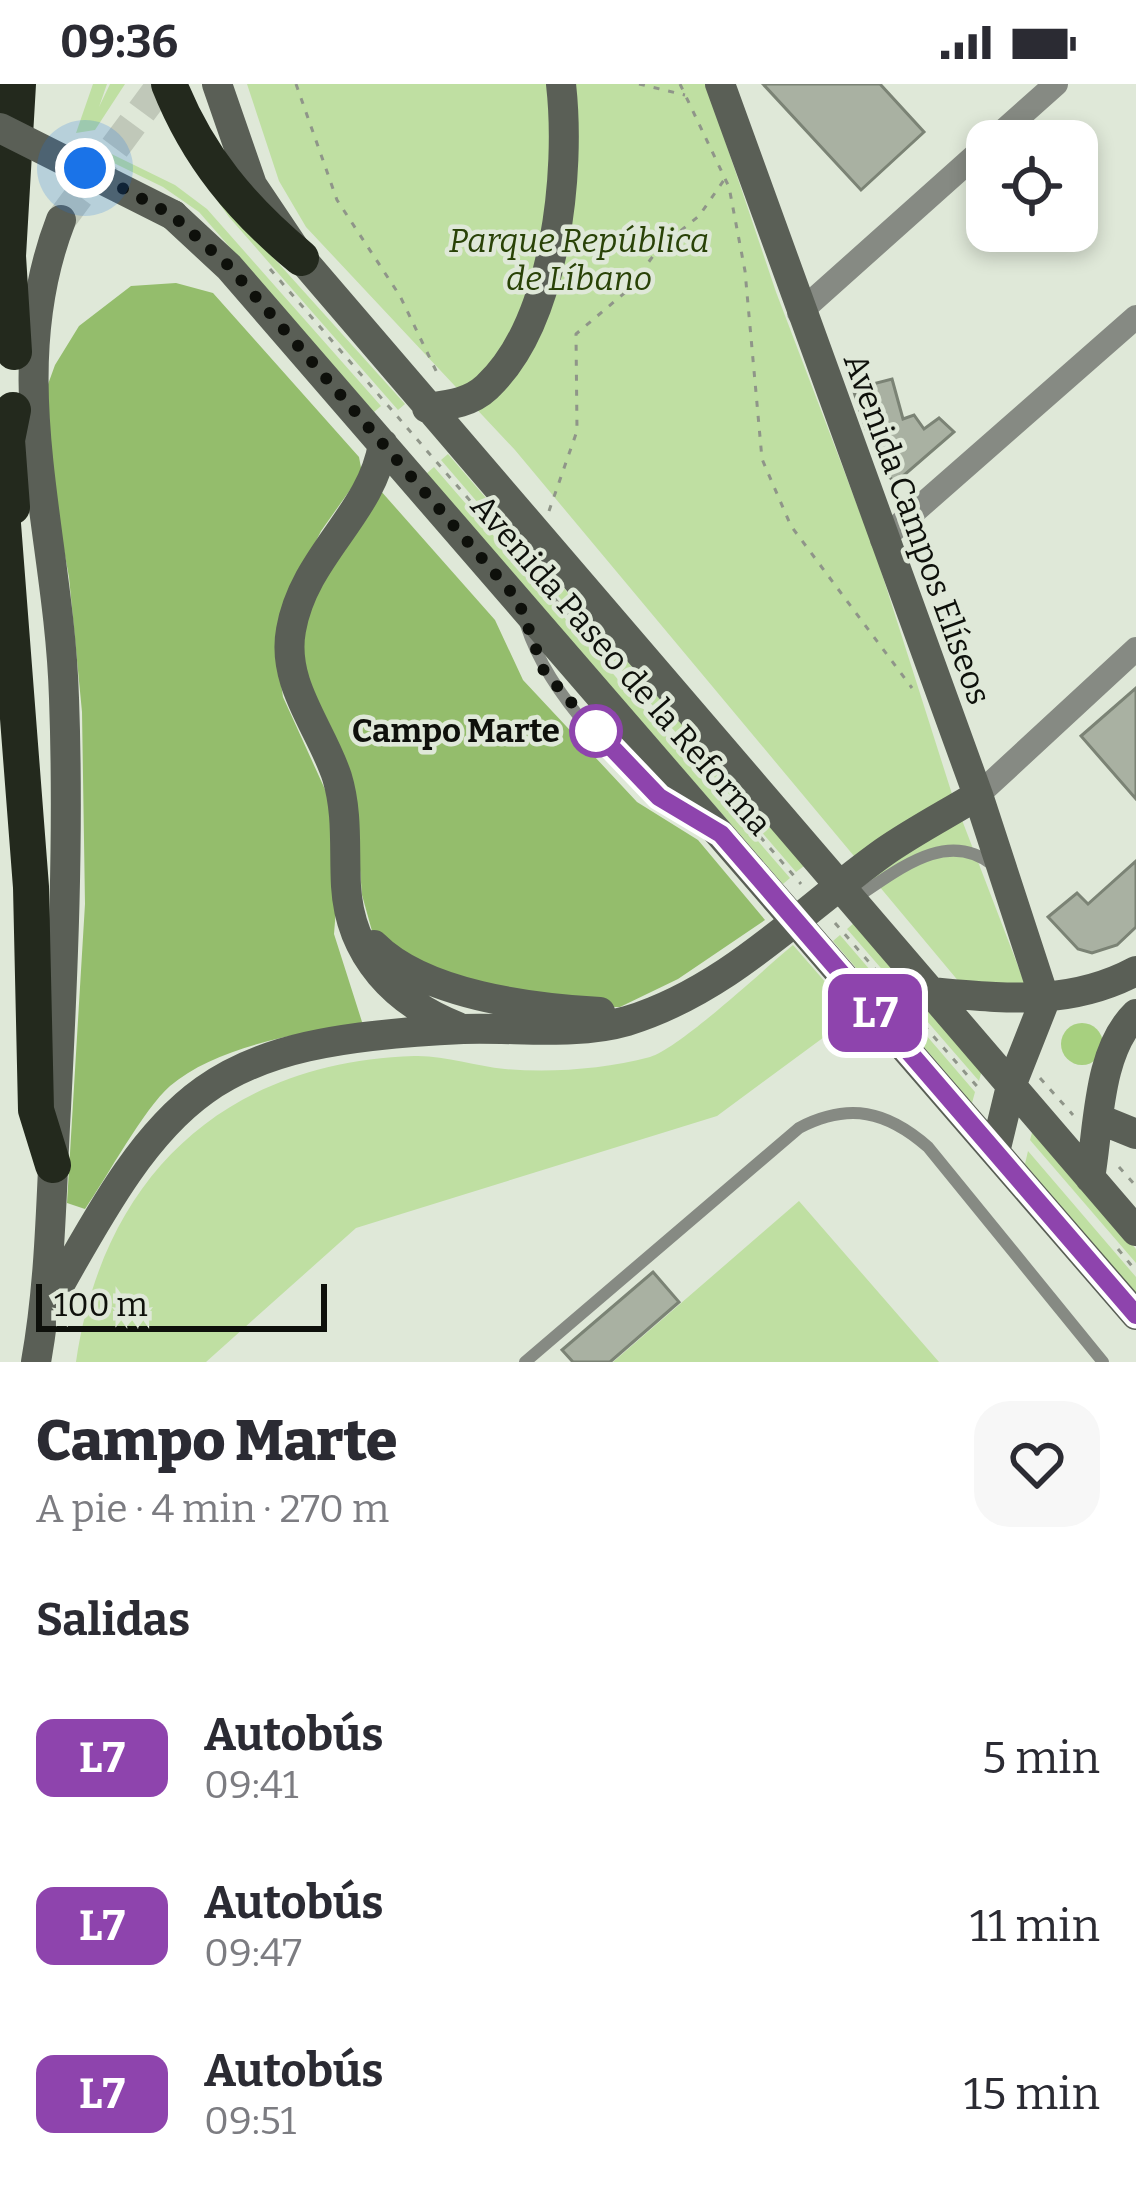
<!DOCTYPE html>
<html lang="es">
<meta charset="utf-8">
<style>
body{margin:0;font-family:Bitter,serif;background:#f7f7f7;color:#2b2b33;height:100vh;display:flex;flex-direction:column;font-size:45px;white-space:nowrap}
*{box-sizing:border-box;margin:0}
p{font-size:39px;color:#7c7c81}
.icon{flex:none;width:66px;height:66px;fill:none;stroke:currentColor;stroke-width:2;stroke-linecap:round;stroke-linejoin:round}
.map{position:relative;height:1278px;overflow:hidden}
.panel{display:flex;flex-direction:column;background:#fff;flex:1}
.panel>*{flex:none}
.badge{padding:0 24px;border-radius:18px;font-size:42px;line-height:78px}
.buttons{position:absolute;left:966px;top:36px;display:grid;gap:24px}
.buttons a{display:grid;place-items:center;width:132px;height:132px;border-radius:24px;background:#fff;box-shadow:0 6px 18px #0003;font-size:60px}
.scale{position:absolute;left:36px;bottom:30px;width:291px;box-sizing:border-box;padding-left:12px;border:6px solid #0e100b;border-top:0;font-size:33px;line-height:42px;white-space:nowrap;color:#0e100b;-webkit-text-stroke:9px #dfe8d8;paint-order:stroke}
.you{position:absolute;width:60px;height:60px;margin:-30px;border:9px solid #fff;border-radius:50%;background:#1a73e8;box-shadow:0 0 0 18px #1a73e833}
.map>.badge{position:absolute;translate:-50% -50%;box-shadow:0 0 0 6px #fff}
h2{padding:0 36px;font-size:45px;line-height:108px}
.round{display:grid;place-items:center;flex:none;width:126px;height:126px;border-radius:36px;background:#f7f7f7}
.overview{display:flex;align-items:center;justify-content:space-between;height:204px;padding:0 36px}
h1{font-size:57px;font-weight:800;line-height:90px}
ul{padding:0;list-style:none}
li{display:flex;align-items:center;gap:36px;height:168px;padding:0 36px}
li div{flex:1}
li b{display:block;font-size:45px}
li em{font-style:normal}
li .badge{min-width:132px;font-weight:700;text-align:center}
.status{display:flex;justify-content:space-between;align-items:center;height:84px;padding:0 60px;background:#fff;direction:ltr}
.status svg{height:33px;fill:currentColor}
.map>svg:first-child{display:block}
</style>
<div class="status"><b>09:36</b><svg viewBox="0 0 49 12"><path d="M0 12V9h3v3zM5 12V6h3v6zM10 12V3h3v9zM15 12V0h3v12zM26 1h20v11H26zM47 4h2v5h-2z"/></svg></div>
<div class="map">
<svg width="1136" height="1278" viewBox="0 0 1136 1278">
<rect width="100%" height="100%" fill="#dfe8d8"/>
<path fill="#bfdfa2" d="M93,0h14l-8,23 11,-23h15l-30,46 -19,3z
M247,0h459l70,208 99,260 77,242 76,198 -63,-3 -450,-539 -209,-223 -27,-46z
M87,58l88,43 32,24 174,197 -7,6 -175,-200 -36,-25 -80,-39z
M200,92l205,228 -7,6 -169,-193z
M448,370l356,412 -8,6 -355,-412z
M434,383l356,411 -7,6 -357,-410z
M854,839l128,147 -3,11 -132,-152z
M840,851l135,157 -3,11 -139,-162z
M793,861l61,70 -137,101 -361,112 -150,134h-130c27,-187 150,-300 338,-306 30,-1 61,10 91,13 47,4 99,0 145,-12 30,-9 114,-88 143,-112z
M1033,1045l103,120v14l-106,-123z
M1028,1067l108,126v16l-111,-129z
M799,1117l140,161h-326z"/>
<path fill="#94bd6c" d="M176,199l37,10 146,164 3,16 -41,58 -32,64 -14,49 8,53 45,99 9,100 -3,38 29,91c-57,5 -148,22 -193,61 -27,24 -63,91 -85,123l-18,-6 18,-299 -3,-192 -13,-135 -31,-165 17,-47 24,-39 52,-40z
M380,406l115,130 28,60 114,122 61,38 67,80 -87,59 -58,28 -85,1 -131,-43 -32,-34 -10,-36 -8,-102 -51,-106 -4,-51 18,-44z"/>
<path fill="#a7d07f" d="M1061 960a21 21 0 1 1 42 0a21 21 0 1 1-42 0Z"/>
<path fill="#a9b1a2" stroke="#7b8375" stroke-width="3" d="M763,0h117l44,48 -63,58z
M892,295l11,40 11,-4 10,14 15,-11 15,14 -59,51 -13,-14 -10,-41 -6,1 -13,-40z
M1136,604v111l-55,-63z
M1136,777v66l-19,18 -25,8 -14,-4 -30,-32 29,-24 11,11z
M653,1188l26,30 -69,60h-37l-11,-12z"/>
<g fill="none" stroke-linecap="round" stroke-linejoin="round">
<path stroke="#c0c8b9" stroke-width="30" stroke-dasharray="30 15" stroke-linecap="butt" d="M61,136l101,-136"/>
<path stroke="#8f9589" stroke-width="3" stroke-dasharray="6 9" stroke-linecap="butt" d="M296,0l41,116 63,96 39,81
M639,0l46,11
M680,0l49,103 16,84 17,188 29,67 121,162
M270,185l531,615
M549,427l28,-80 -1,-97 52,-44 31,-42 40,-32 25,-36
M835,839l147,169
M1040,994l33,37
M1119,1083l17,19
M1118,1165l18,22"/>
<path stroke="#868a83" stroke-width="12" d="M526,541c22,69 100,153 163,190
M852,816c43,-27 93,-73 141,-35
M525,1278l274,-234c50,-26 88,-17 129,19l175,215"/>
<path stroke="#868a83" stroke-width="24" d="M992,57l64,-57
M799,229l188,-168
M882,456l254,-223
M978,711l158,-146"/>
<path stroke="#5a5f56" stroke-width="30" d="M217,0l35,101 49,73 835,973
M720,0l258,711 67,205
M173,131l56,52 907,1048
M427,324c22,-3 43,-5 60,-21 69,-65 84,-215 74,-303
M383,360c-11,70 -79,111 -92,186 -10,54 30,98 46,147 11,36 7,72 9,109 4,70 50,117 112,141
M374,861c50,50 157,63 226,67
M930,908c73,6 139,15 206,-21
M1099,1035l37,15
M995,1068l16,-66 34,-86
M1090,1094c9,-51 7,-126 46,-164
M49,1220c119,-216 158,-263 414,-275 54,-2 112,7 164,-8 101,-31 173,-109 257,-169 30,-21 63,-38 94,-57
M36,1278c15,-84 15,-169 20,-254 7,-137 13,-273 8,-410 -5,-166 -64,-321 -3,-478"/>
<path stroke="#23291d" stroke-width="36" d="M169,0c29,73 72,124 132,174
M14,268l-6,-96 10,-172
M0,401l31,402 5,223 17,55
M12,423l-5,-67 6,-30"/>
<path stroke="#5a5f56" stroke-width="30" d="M0,44l173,87"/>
</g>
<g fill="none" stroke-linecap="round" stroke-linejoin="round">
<g stroke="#fff" stroke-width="27">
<path id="line" d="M596,647l63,66 62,37 415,481"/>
</g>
<use href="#line" stroke="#8e44ad" stroke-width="18"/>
<path stroke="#0e100b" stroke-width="12" stroke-dasharray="0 21.6" d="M85,84l87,47 57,51 289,334 26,71 52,60"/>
</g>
<circle fill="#fff" stroke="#8e44ad" stroke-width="6" cx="596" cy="647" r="24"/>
<g text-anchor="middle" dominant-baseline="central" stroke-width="9" stroke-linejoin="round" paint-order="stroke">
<g font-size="33" font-style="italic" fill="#294207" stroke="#dfe8d8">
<text x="579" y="157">Parque República<tspan x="579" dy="38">de Líbano</tspan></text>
</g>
<g font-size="33" fill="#0e100b" stroke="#dfe8d8">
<text transform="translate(917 445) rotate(70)">Avenida Campos Elíseos</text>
<text transform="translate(621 581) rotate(49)">Avenida Paseo de la Reforma</text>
</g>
<g font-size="33" font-weight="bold" fill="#0e100b" stroke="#dfe8d8" text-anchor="end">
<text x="560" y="647">Campo Marte</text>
</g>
</g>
</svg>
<div class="buttons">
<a><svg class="icon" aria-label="locate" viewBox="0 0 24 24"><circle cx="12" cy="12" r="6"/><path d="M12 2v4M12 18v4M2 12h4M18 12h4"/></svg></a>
</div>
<div class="scale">100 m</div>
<div class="you" style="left:85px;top:84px"></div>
<b class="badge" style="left:875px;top:929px;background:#8e44ad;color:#fff">L7</b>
</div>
<section class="panel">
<div class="overview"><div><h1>Campo Marte</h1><p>A pie · 4 min · 270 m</p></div><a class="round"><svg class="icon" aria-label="heart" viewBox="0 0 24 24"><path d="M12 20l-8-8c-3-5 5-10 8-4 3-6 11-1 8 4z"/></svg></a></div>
<h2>Salidas</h2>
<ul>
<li><span class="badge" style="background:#8e44ad;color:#fff">L7</span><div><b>Autobús</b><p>09:41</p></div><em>5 min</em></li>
<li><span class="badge" style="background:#8e44ad;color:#fff">L7</span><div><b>Autobús</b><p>09:47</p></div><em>11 min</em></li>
<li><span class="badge" style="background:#8e44ad;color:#fff">L7</span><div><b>Autobús</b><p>09:51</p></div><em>15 min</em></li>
</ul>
</section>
